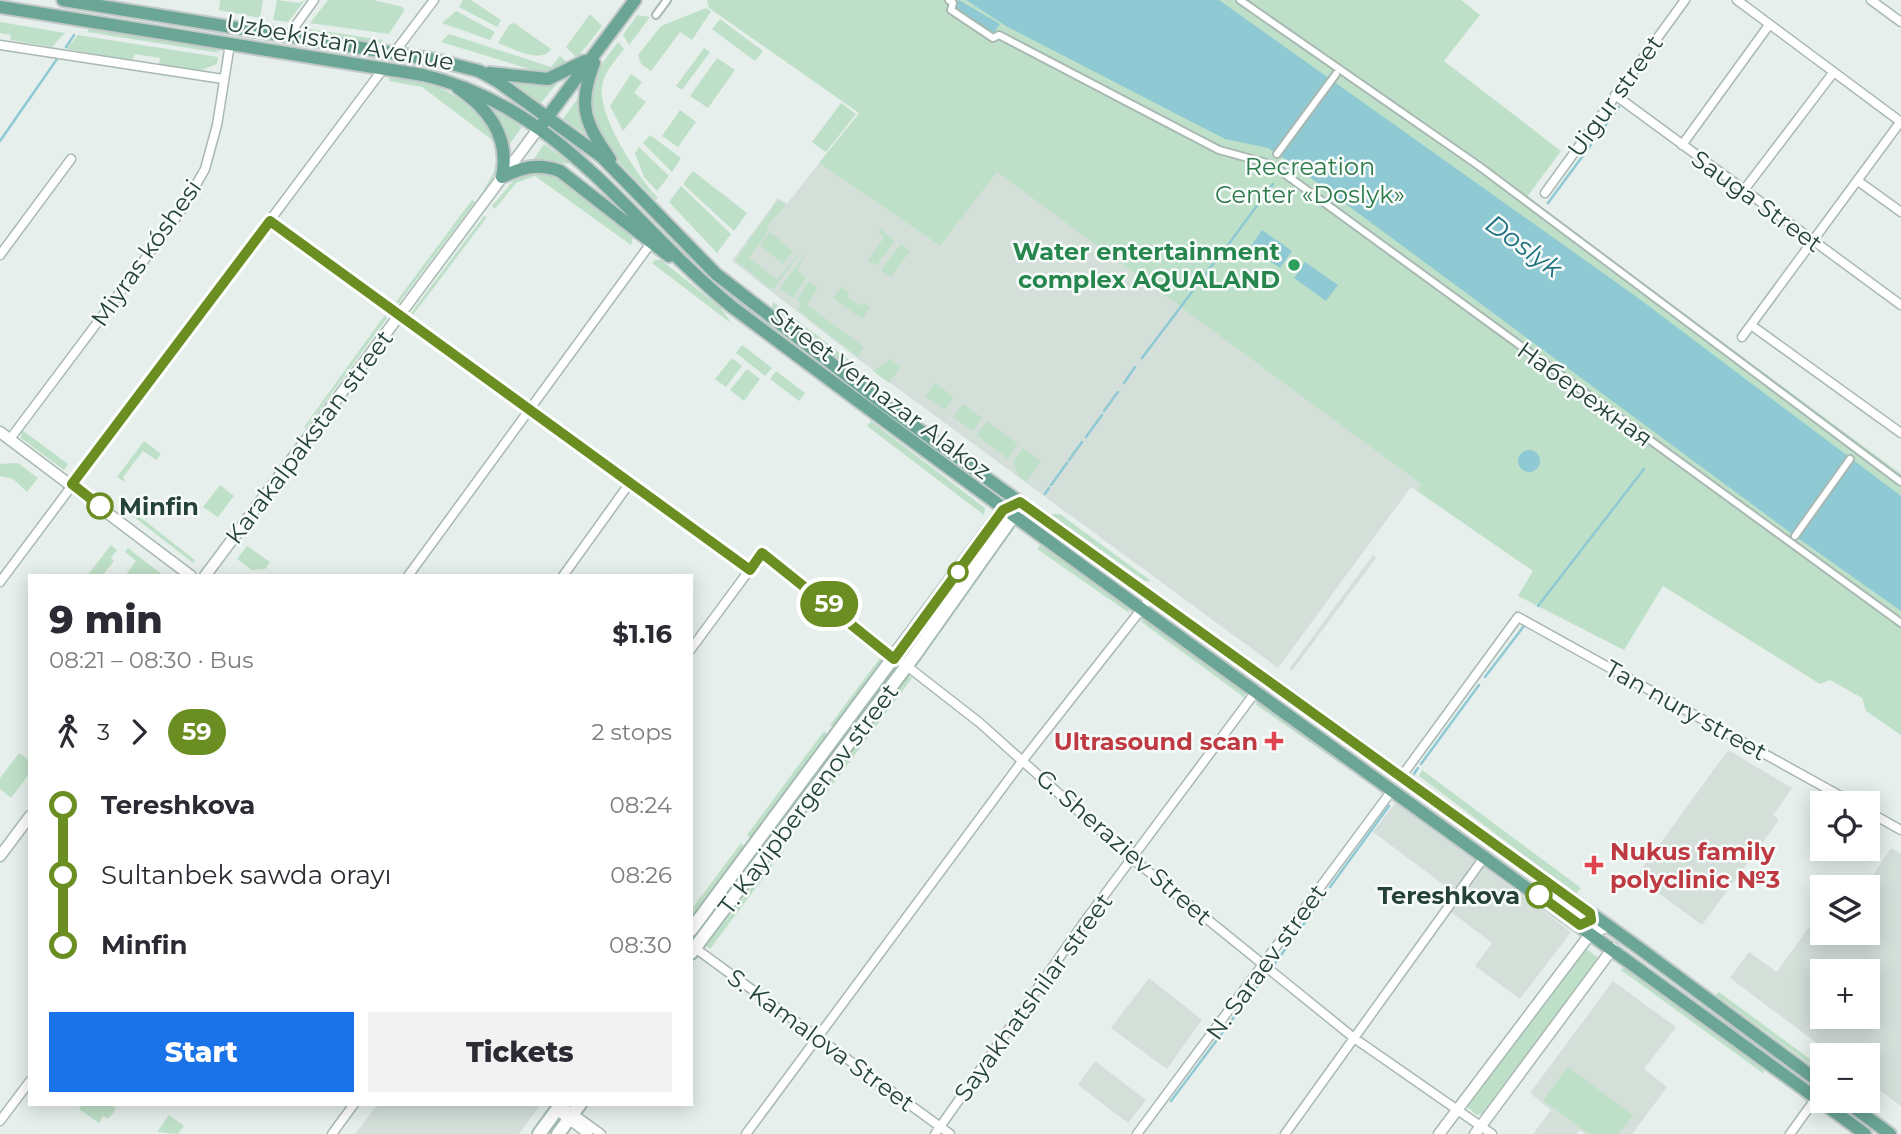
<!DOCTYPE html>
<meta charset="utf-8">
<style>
body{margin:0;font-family:Montserrat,sans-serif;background:#f2f2f3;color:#2b2b33;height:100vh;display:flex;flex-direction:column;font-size:26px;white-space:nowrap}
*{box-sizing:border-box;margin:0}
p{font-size:23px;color:#7c7c81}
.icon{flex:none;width:38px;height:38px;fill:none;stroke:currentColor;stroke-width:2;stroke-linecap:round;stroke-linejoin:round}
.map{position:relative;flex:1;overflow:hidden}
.details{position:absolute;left:28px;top:574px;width:665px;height:532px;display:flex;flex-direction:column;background:#fff;border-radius:0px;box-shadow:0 4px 18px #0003}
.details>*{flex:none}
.badge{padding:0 14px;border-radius:23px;font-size:24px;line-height:46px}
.controls{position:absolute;left:1810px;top:791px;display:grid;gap:14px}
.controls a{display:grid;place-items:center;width:70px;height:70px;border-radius:0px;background:#fff;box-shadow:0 4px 18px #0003;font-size:35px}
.map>.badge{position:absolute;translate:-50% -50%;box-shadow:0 0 0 4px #fff}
.legs{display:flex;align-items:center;gap:10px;height:77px;padding:0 21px;font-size:23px}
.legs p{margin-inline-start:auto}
.headline{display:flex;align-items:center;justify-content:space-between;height:119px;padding:0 21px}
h1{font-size:38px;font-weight:800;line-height:52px}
.primary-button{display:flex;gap:14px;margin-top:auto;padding:14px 21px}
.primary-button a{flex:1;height:80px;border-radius:0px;background:#1a73e8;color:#fff;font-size:28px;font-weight:800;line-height:80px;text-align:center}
.primary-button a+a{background:#f2f2f3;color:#2b2b33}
ul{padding:0 21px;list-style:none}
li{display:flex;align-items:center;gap:24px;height:70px;font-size:26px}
li i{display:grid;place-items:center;width:10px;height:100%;margin:0 9px;background:currentColor}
li i::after{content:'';width:18px;height:18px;margin:-9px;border:5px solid;border-radius:50%;background:#fff}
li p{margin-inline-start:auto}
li:first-child i{background:linear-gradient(#0000 50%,currentColor 0)}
li:last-child i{background:linear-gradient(currentColor 50%,#0000 0)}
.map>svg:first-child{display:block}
</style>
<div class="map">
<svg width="1901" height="1134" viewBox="0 0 1901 1134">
<rect width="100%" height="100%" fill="#e6efeb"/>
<path fill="#d4dfda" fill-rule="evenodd" d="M819,163l121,83 57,-75 424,313 -4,7 -6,-4 -133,181 -416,-306 -130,-101 46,-63 9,6z
M1373,555l3,3 -84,113 -3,-2z
M1728,750l64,38 -19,27 6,5 -77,105 -66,-48z
M1397,801l174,131 -51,67 -45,-33 17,-23 -50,-38 10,-14 -79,-59z
M1891,848l10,6v252l-34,-25v-26h-34l-103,-77 19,-26 28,20 45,-63v24h45v-46h-2zM1822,971h45v46h-45z
M1149,978l53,42 -35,49 -56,-41z
M1613,981l63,46 -32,42 23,18 -35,47h-47l-5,-4 -4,4h-43l18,-24 -21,-17z
M1095,1061l51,39 -18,23 -50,-38z
M378,1104h163l-22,30h-164z"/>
<path fill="#bfe0c8" d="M220,0h43l-3,18 -41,-8z
M277,0l22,3 6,-3 -17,22 -15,-2z
M328,0h45l30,7 1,4 -15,23 -79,-11z
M463,0h8l30,20 -4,7 -38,-20z
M707,0h754l19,15 -36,46 117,90 -34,46 374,277v261l-35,-24 -4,-13 -32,-18 -10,4 -157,-98 -39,64 -106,-54 15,-25 -116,-80 4,-7 -424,-312 -57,74 -121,-83 40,-50 -150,-105z
M706,8l5,3 -19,29 -12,-8 -29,39 -10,-7 -3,-9 23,-29z
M456,11l39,21 -5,8 -48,-17z
M590,14l12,12 -25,32 -11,-11z
M637,15l13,2 -21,28 -6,-10z
M720,19l43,32 -8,10 -43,-32z
M0,22l65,11 -13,14 -42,-7 1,-5 -11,-2z
M514,23l37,26c-10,16 -39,-1 -53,-6l11,-18z
M90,28l121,19 9,6 -133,-21z
M303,28l80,12 -2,4 -74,-10z
M449,34l102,33 9,-11 9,8 -14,7h-19l-95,-29z
M78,35l140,22 -1,7 -18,7 -40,-7 1,-6 -25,-4 -3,6 -66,-11z
M618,42l6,7c-8,11 -21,24 -22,38 -4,30 36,90 56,111l-2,2c-33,-33 -82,-75 -59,-127 5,-11 14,-21 21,-31z
M704,48l6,4 -28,38 -6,-4z
M717,58l18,12 -27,38 -18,-12z
M631,74l11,8 -8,11 12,9 -23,29 -13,-25z
M389,78c16,2 34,2 49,9 30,13 70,44 59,81 -2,10 -11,19 -17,28l14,-24 4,-21 -7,-12 -69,-52 -33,-6z
M560,80l-19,23 -29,-20 36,2z
M580,95l1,28 7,13 -25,-17z
M489,103l33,24 -13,18z
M841,103l15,11 -30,38 -14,-10z
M680,110l16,12 -18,25 -16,-11z
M650,135l31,23 -9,14 -29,-29z
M544,144l28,20 -39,-4z
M639,147l30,29 -12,15 -13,-14 -9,-24z
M537,170l20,6 70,54 6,7 -2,8 -96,-69 -19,7 -21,26 -3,-3 22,-26z
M693,171l54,42 -13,18 -51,-47z
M681,186l50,48 -14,19 -48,-51z
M472,200l3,2 -77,102 -2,-2z
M778,200l8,5 -20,22 3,3 -20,28 28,21 30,-34 -35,45 -37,-30z
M484,216l3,1 -74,98 -2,-2z
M881,229l14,12 -19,25 -8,-6 16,-22 -6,-5z
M770,232l23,19 -10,13 -23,-19z
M901,244l9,7 -19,26 -10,-7z
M808,251l-11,19 9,8 -13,20 -13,-10z
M655,260h6l59,47 12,17 -80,-61z
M809,281l9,7 -11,17 57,42 -6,10 -60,-47 3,-6 -4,-4z
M841,287l9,6 -3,4 12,9 4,-4 7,5 -8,12 -29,-21z
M773,302l83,63 3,9 -87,-65z
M385,315l2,3 -81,110 -2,-1z
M742,345l30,23 -7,8 -29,-23z
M732,358l10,8 -16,21 -11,-8z
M890,359l11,8 -12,16 -16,-12z
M747,369l13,10 -16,22 -14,-11z
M776,371l29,22 -6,8 -29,-22z
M935,383l19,14 -9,13 -20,-14z
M963,404l19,14 -9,13 -20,-14z
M871,421l114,87 -1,7 -117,-89z
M987,421l31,23 -10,15 -32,-24z
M22,430l46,34 -4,6 -43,-32z
M144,441l17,13 -5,6 -13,-9 -20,26 2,5 -8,-5z
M1023,448l18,13 -15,21 -7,-5 -6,-15z
M18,463l20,15 -11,14 -14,-13 -13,-3v-12z
M220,485l14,11 -16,21 -15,-10z
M131,510l64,50 -2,3 -64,-50z
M1050,514h10l91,67h-6z
M111,545l6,5 -6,8 3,3 -12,15h-15z
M1040,545l87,61 2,7 -92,-64z
M247,546l23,16 -5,7 -13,1 -15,-11z
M128,548l36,28h-39l11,-15 -11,-9z
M1145,620l100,72v6l-105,-77z
M880,658l3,2 -50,67 -3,-2z
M908,675l4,3 -88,118 -4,-2z
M1260,702l106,76 -2,2 -109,-76z
M824,731l3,3 -77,104 -3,-3z
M19,753l11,8v12l-19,25 -11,-9v-11z
M1422,770l159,118 -5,6 -157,-118z
M741,843l3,3 -53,70v-6z
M770,864l3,1 -63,84 -4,-3z
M1585,948l14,10 -117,156 -5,1 -9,-7v-5z
M1624,966l139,101 1,7 -143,-104z
M1719,992l103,76v5l-106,-78z
M1568,1067l65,48 -14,19h-30l-46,-34z
M82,1104h28l6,5 -8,10 -5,-3 -4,7 -20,-14z
M169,1115l15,11 -6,8 -21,-2z"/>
<path fill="#8ec9d4" d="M959,0l41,24 -7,10 -40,-26z
M966,0h253l415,295 267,201v115l-106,-75 -506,-374 -21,-14 -43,-9 -219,-113z
M1262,230l30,21 -12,17 -30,-21z
M1305,262l33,23 -12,16 -32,-23z
M1518 461a11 11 0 1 1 22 0a11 11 0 1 1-22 0Z"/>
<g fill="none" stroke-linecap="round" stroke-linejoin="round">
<path stroke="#8ec9d4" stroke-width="2.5" d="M66,47l8,-12
M0,141l57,-82
M1548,203l71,-96
M1228,245l45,-61
M1142,358l81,-107
M1124,383l11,-16
M1104,411l14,-19
M1086,437l16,-22
M1069,460l13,-18
M1051,485l16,-22
M1045,494l4,-6
M1538,606l106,-137
M1485,677l39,-51
M1421,764l58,-79
M1414,774l4,-6
M1330,887l59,-81
M1273,966l54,-74
M1171,1101l94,-125"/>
<g stroke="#a8b8b2" stroke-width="10">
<path id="pedestrian" d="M949,0l4,3 -2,7 42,28 6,-3 220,115 51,14 8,5 623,454
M1240,0l239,166 422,316
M656,15l11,-15
M1277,154l59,-80
M1795,536l55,-77"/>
</g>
<g stroke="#a8b8b2" stroke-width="11">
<path id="minor" d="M1737,0l164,122
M1871,0l30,22
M291,37l5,-12 18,-25
M0,45l223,34
M394,53l40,-53
M1615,95l286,210
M1682,145l87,-120
M1858,181l43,31
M1744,190l89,-117
M1545,193l140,-193
M270,221l480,349
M0,255l71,-96
M1751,325l150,108
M1742,337l159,-216
M10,439l171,-228 24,-42 12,-44 13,-81
M408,576l246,-337
M563,576l66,-92
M0,582l383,-513
M691,649l71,-96 218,170 143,128 231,187 138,96
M1401,777l117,-160 335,186
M1867,811l34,19
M695,948l255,186
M561,1105l40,29
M557,1111l31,23
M0,1121l30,-40
M332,1134l22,-30
M746,1134l277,-374 128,-163
M935,1134l150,-213 172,-231
M1137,1134l256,-345
M1285,1134l200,-278
M1790,1134l26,-36"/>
</g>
<g stroke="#a8b8b2" stroke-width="13">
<path id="tertiary" d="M0,432l191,144
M205,576l333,-447
M0,856l30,-40
M1439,1134l152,-201 18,-7
M1475,1134l138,-186"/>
</g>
<g stroke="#a4bbb3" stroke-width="16">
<path id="secondary" d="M691,930l312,-420 10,-6
M691,953l223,-297 104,-147
M539,1134l22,-30
M558,1134l22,-30"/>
</g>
<g stroke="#c2cac8" stroke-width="16">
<path id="primary" d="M63,0l373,60 43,11 18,10 105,76 114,117 169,131 754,543 183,136
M0,7l423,68c140,33 204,146 308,231 374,281 756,551 1134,828
M594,63c-17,43 -9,60 16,96
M489,73l59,6 37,-18
M458,88c31,21 52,50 44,89
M543,123l92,-123
M502,177c21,-10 36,-14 58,-6l109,85
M1845,1101l45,33"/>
</g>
<use href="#pedestrian" stroke="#fff" stroke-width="6"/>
<use href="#minor" stroke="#fff" stroke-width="8"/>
<use href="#tertiary" stroke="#fff" stroke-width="10"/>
<use href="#secondary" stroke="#fff" stroke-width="12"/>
<use href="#primary" stroke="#6aa596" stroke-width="12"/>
</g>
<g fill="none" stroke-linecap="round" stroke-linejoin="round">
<g stroke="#fff" stroke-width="16">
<path id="line-1" d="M100,506l-28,-22 198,-263 480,349 12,-17 132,106 109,-149 17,-8 570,411 1,7 -11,5 -41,-30"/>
</g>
<use href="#line-1" stroke="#6b8e23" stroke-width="10"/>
</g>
<circle fill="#2e9e5b" stroke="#f7fbf9" stroke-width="2.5" cx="1294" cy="265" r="7"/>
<g fill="#fff" stroke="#6b8e23" stroke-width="3.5">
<circle cx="100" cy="506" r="12"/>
<circle cx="958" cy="572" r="9"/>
<circle cx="1539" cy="895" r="12"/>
</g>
<g fill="#e0444e" stroke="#f7fbf9" stroke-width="2.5">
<path d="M1270.5 730.5h7v7h7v7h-7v7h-7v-7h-7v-7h7z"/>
<path d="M1590.5 854.5h7v7h7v7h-7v7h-7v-7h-7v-7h7z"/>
</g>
<g text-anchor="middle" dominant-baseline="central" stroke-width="5" stroke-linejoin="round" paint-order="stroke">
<g font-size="24" fill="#24423a" stroke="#f7fbf9">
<text transform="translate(340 42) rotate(10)">Uzbekistan Avenue</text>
<text transform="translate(1615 96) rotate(-54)">Uigur street</text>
<text transform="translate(1757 201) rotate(36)">Sauga Street</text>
<text transform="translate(146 253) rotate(-55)">Miyras kóshesi</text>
<text transform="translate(881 393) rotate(37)">Street Yernazar Alakoz</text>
<text transform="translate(1585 394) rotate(36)">Набережная</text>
<text transform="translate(309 437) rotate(-53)">Karakalpakstan street</text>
<text transform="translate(1686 710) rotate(29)">Tan nury street</text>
<text transform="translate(808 799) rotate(-53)">T. Kayipbergenov street</text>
<text transform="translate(1124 847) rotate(41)">G. Sheraziev Street</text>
<text transform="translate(1266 962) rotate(-54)">N. Saraev street</text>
<text transform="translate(1033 997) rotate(-54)">Sayakhatshilar street</text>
<text transform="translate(821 1040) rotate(36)">S. Kamalova Street</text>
</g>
<g font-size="24" fill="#2d7a4b" stroke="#f7fbf9">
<text x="1310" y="166">Recreation<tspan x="1310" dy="28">Center «Doslyk»</tspan></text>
</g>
<g font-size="24" font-weight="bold" fill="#27864d" stroke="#f7fbf9" text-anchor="end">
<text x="1280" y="251">Water entertainment<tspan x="1280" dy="28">complex AQUALAND</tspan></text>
</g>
<g font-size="24" font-weight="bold" fill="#24423a" stroke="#f7fbf9" text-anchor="start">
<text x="119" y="506">Minfin</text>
<text x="1520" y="895" text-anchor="end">Tereshkova</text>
</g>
<g font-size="24" font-weight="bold" fill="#be3a42" stroke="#f7fbf9" text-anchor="end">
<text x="1258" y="741">Ultrasound scan</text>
<text x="1610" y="851" text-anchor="start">Nukus family<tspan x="1610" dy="28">polyclinic №3</tspan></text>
</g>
<g font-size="26" font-style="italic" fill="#1c6f80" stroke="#f7fbf9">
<text transform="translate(1524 246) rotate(36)">Doslyk</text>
</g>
</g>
</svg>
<div class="controls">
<a><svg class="icon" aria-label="locate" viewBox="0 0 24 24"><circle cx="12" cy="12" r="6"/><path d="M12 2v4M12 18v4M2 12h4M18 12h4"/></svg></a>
<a><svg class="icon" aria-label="layers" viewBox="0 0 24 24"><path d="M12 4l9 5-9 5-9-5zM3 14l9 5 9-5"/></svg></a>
<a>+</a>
<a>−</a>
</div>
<b class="badge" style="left:829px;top:604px;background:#6b8e23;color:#fff">59</b>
<section class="details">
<div class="headline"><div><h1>9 min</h1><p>08:21 – 08:30 · Bus</p></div><b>$1.16</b></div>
<div class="legs"><svg class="icon" aria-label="walk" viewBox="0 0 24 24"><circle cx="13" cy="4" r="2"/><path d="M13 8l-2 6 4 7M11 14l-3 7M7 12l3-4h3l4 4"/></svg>3<svg class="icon" aria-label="forward" viewBox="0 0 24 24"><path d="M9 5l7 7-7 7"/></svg><b class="badge" style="background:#6b8e23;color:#fff">59</b><p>2 stops</p></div>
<ul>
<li><i style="color:#6b8e23"></i><b>Tereshkova</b><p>08:24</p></li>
<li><i style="color:#6b8e23"></i><span>Sultanbek sawda orayı</span><p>08:26</p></li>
<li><i style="color:#6b8e23"></i><b>Minfin</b><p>08:30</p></li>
</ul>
<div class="primary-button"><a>Start</a><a>Tickets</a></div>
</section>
</div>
